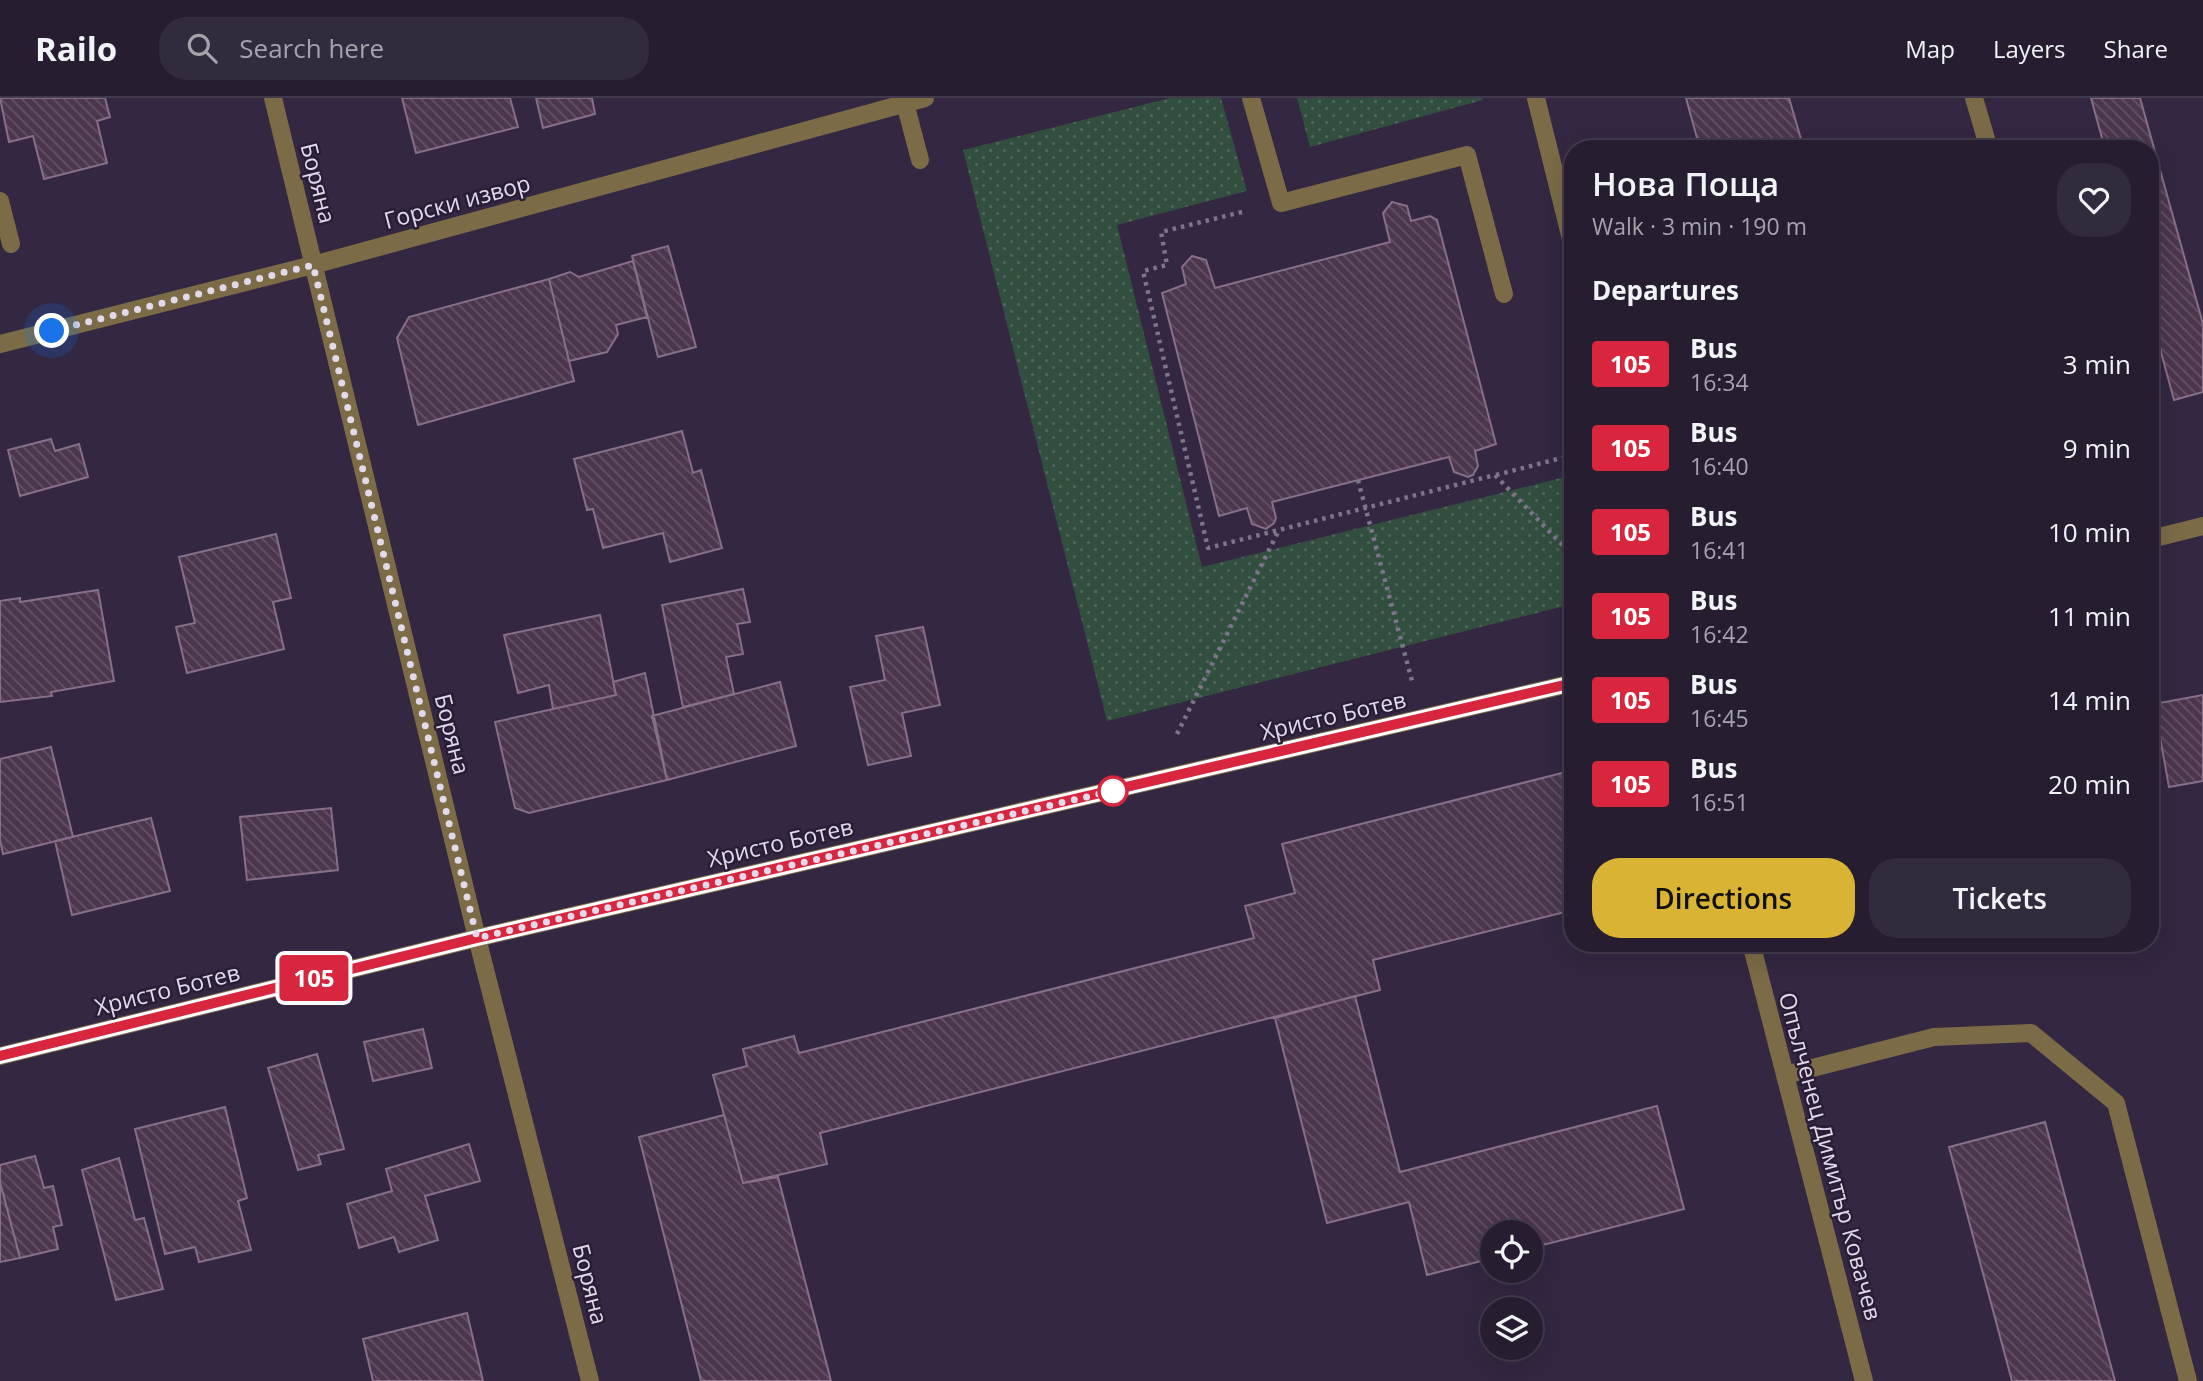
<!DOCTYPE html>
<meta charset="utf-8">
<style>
body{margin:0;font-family:"Open Sans",sans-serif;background:#322a3d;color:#f1f3f6;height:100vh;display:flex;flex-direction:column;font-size:26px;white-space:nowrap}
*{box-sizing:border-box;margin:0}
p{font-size:23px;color:#a4a2ab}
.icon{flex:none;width:38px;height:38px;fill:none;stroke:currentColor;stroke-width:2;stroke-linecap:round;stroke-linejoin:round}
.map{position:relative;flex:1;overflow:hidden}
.details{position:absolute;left:1564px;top:42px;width:595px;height:812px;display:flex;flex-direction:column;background:#261d31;border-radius:28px;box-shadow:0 7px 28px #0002,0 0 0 2px #423b4d}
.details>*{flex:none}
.badge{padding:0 14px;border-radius:5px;font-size:24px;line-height:46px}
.buttons{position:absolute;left:1480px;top:1122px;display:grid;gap:14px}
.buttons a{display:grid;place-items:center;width:63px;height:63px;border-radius:50%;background:#261d31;box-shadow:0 7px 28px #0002,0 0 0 2px #423b4d;font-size:35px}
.you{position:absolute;width:35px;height:35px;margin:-18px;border:5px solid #fff;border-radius:50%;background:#1a73e8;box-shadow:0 0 0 10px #1a73e833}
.map>.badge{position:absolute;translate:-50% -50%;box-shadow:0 0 0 4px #fff}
h2{padding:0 28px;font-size:26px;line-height:63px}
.round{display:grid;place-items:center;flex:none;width:74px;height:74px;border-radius:28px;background:#322a3d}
.overview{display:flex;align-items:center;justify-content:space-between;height:119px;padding:0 28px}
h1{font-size:33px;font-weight:600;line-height:52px}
.cta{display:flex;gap:14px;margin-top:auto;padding:14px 28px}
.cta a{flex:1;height:80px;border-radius:28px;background:#d9b434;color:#111;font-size:28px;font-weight:600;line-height:80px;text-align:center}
.cta a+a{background:#322a3d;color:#f1f3f6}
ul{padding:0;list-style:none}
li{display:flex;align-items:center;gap:21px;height:84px;padding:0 28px}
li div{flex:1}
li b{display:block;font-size:26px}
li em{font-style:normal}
li .badge{min-width:77px;font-weight:700;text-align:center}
header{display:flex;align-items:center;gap:42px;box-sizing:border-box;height:98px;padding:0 35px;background:#261d31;border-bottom:2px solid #423b4d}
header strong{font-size:33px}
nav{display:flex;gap:38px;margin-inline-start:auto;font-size:24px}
.search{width:490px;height:63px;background:#322a3d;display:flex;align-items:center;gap:18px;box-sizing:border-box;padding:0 24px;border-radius:28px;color:#a4a2ab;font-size:26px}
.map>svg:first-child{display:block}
</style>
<header>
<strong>Railo</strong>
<div class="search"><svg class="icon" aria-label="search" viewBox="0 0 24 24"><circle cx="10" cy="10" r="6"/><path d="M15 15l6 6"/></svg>Search here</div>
<nav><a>Map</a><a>Layers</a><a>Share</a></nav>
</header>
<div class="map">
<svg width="2203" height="1283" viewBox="0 0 2203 1283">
<defs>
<pattern id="grass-dots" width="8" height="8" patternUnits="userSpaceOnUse" patternTransform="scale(1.75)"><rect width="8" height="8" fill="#324e3f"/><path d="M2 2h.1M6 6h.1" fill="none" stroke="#4f675b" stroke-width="1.8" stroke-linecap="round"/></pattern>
<pattern id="building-back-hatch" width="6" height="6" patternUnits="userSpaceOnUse" patternTransform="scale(1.75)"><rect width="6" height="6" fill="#4b364c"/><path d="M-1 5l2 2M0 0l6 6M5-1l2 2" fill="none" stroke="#655266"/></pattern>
</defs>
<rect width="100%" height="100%" fill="#332741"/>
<path fill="url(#grass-dots)" d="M1170,0h51l26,93 -130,34 85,342 371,-92v129l-466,117 -144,-571z
M1297,0h185l1,2 -173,47z"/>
<path fill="url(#building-back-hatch)" stroke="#876f88" stroke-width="2" d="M0,0h105l5,19 -13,4 10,42 -63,16 -11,-43 -24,6z
M402,0h108l8,29 -102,26z
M536,0h56l3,16 -52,14z
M1686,0h103l14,48 14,-4 2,7h-119z
M2091,0h49l63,226v68l-29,8 -23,-85v-166h-46z
M1392,104l15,4 4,15 19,-5 7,4 59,224 -21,7 3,15 -5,9 -5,2 -14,-5 -5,-15 -177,45 4,16 -2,5 -8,6 -14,-5 -5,-16 -28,8 -57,-223 24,-9 -4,-17 10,-11 14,4 9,28 175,-46 -7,-29z
M668,148l28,101 -38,10 -26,-101z
M633,163l14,56 -31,8 2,9 -11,18 -38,9 -20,-82 21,-7 9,5z
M549,181l25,102 -156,44 -21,-87 12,-21z
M682,333l11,42 8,-3 21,78 -52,14 -7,-29 -60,15 -10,-39 -6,1 -13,-51z
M51,341l4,12 24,-7 9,33 -68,19 -12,-46z
M276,436l15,64 -18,4 11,47 -97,24 -11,-46 19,-4 -16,-66z
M743,491l7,33 -13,2 6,30 -17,3 8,37 -51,13 -21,-102z
M98,492l16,91 -63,11 1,4 -52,6v-101l20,-3v4z
M600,517l16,80 -63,14 -4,-24 -31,8 -14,-58z
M923,529l17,78 -38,8 9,43 -43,9 -18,-78 35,-7 -9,-44z
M645,575l22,107 -138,33 -14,-5 -20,-86 121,-27 -3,-13z
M780,584l16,64 -129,34 -15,-64z
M2203,597v86l-34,6 -15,-83z
M51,649l22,90 -70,17 -3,-14v-81z
M1566,674l7,27v111l-200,50 7,30 -560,143 7,31 -84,19 -30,-108 34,-9 -4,-17 51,-13 5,17 455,-115 -9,-32 50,-13 -13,-49z
M331,710l7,62 -91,10 -7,-63z
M151,720l19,73 -98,24 -17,-74z
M1355,898l45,176 257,-66 27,103 -153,39v-16h-38v26l-66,17 -18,-73 -82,21 -52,-205z
M423,931l9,39 -59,13 -9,-39z
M317,956l27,95 -26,6 3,9 -23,6 -30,-102z
M225,1009l22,91 -9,3 13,49 -52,12 -4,-15 -30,7 -30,-125z
M724,1017l19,68 35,-6 53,204h-130l-62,-244z
M2045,1024l70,259h-103l-63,-234z
M469,1046l11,37 -55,15 13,44 -39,12 -5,-15 -35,11 -12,-44 45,-13 -6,-22z
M35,1058l9,32 9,-2 9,39 -9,2 5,22 -38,9 -20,-76v-17z
M119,1060l16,62 9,-2 19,71 -47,11 -34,-130z
M0,1084l20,76 -20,4z
M467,1215l16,68h-110l-10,-42z"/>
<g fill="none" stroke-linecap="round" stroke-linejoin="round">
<path stroke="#7f758b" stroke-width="4.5" stroke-dasharray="3.5 5" stroke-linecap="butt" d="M1242,114l-81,20 6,33 -24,6 65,277 287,-73 78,81
M1496,377l77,-20
M1358,382l54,201
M1177,636l101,-202"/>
<path stroke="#7b6b47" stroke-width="18" d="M273,0l204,840 113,443
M1251,0l30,105 186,-48 37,139
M1536,0l37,149
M1974,0l15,51
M905,5l15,57
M0,103l11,43
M0,246l313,-79 612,-167
M2151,441l52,-13
M1751,845l113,438
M0,958l477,-118 1096,-255
M1785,977l149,-38 97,-4 85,70 72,278"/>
</g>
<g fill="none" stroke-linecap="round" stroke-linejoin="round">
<g stroke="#fff" stroke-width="16">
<path id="line" d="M0,958l477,-118 1096,-255"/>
</g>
<use href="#line" stroke="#d7263d" stroke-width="10"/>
<path stroke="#e1daeb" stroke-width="7" stroke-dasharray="0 12.6" d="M52,233l261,-66 164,673 648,-150 -12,3"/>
</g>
<circle fill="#fff" stroke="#d7263d" stroke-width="3.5" cx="1113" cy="693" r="14"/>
<g text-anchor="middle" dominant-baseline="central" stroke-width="5" stroke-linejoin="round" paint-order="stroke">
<g font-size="23" fill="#e1daeb" stroke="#291e36">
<text transform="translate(319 85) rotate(76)">Боряна</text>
<text transform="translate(457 103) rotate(-15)">Горски извор</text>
<text transform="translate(1333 617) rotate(-13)">Христо Ботев</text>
<text transform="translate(453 636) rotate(76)">Боряна</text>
<text transform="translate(780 744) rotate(-13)">Христо Ботев</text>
<text transform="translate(167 891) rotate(-14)">Христо Ботев</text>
<text transform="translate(1831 1058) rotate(75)">Опълченец Димитър Ковачев</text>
<text transform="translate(591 1186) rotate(76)">Боряна</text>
</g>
</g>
</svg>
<div class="buttons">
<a><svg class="icon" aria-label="locate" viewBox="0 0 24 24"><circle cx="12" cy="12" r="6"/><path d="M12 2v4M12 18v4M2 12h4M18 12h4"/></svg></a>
<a><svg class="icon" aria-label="layers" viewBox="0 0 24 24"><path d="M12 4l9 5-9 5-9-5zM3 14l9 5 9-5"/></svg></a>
</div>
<div class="you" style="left:52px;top:233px"></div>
<b class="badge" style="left:314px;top:880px;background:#d7263d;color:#fff">105</b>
<section class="details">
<div class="overview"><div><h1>Нова Поща</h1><p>Walk · 3 min · 190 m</p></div><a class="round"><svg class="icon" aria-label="heart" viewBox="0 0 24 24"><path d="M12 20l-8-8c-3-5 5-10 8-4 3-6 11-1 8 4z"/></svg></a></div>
<h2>Departures</h2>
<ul>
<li><span class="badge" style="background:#d7263d;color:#fff">105</span><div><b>Bus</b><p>16:34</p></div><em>3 min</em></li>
<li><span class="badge" style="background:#d7263d;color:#fff">105</span><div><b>Bus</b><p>16:40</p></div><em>9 min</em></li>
<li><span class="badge" style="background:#d7263d;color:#fff">105</span><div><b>Bus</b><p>16:41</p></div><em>10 min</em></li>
<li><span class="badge" style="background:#d7263d;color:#fff">105</span><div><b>Bus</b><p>16:42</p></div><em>11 min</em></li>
<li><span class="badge" style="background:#d7263d;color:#fff">105</span><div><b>Bus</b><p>16:45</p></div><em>14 min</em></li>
<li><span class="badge" style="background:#d7263d;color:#fff">105</span><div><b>Bus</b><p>16:51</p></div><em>20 min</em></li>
</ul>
<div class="cta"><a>Directions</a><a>Tickets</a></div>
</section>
</div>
